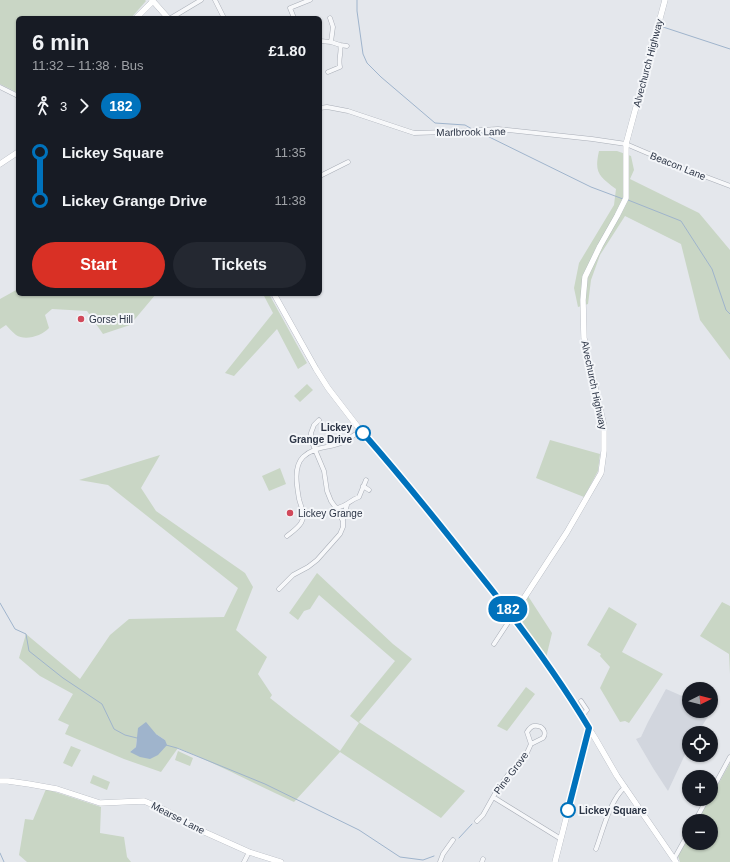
<!DOCTYPE html>
<meta charset="utf-8">
<style>
body{margin:0;font-family:Arial,sans-serif;background:#242831;color:#f1f3f6;height:100vh;display:flex;flex-direction:column;font-size:15px;white-space:nowrap}
*{box-sizing:border-box;margin:0}
p{font-size:13px;color:#9ea1a6}
.icon{flex:none;width:22px;height:22px;fill:none;stroke:currentColor;stroke-width:2;stroke-linecap:round;stroke-linejoin:round}
.map{position:relative;flex:1;overflow:hidden}
.side{position:absolute;left:16px;top:16px;width:306px;height:280px;display:flex;flex-direction:column;background:#171b24;border-radius:6px;box-shadow:0 1px 3px #0004}
.side>*{flex:none}
.badge{padding:0 8px;border-radius:13px;font-size:14px;line-height:26px}
.needle{width:26px;rotate:84deg}
.tools{position:absolute;left:682px;top:682px;display:grid;gap:8px}
.tools a{display:grid;place-items:center;width:36px;height:36px;border-radius:50%;background:#171b24;box-shadow:0 1px 3px #0004;font-size:20px}
.map>.badge{position:absolute;translate:-50% -50%;box-shadow:0 0 0 2px #fff}
.legs{display:flex;align-items:center;gap:6px;height:44px;padding:0 16px;font-size:13px}
.legs p{margin-inline-start:auto}
.head{display:flex;align-items:center;justify-content:space-between;height:68px;padding:0 16px}
h1{font-size:22px;font-weight:800;line-height:30px}
.primary-button{display:flex;gap:8px;margin-top:auto;padding:8px 16px}
.primary-button a{flex:1;height:46px;border-radius:24px;background:#d93025;color:#fff;font-size:16px;font-weight:800;line-height:46px;text-align:center}
.primary-button a+a{background:#242831;color:#f1f3f6}
ul{padding:0 16px;list-style:none}
li{display:flex;align-items:center;gap:14px;height:48px;font-size:15px}
li i{display:grid;place-items:center;width:6px;height:100%;margin:0 5px;background:currentColor}
li i::after{content:'';width:10px;height:10px;margin:-5px;border:3px solid;border-radius:50%;background:#171b24}
li p{margin-inline-start:auto}
li:first-child i{background:linear-gradient(#0000 50%,currentColor 0)}
li:last-child i{background:linear-gradient(currentColor 50%,#0000 0)}
.map>svg:first-child{display:block}
</style>
<div class="map">
<svg width="730" height="862" viewBox="0 0 730 862">
<rect width="100%" height="100%" fill="#e4e7ec"/>
<path fill="#d2d6de" d="M666,689l23,10v12l23,-1 -10,16h-3l-4,7h-6v13l-21,45 -15,-23 -17,-29 5,-2 7,-15z"/>
<path fill="#c9d6c5" fill-rule="evenodd" d="M0,0h145l1,1 -15,17h-113v75l-18,-9z
M599,151h18l14,5 3,14 -4,9 69,34 31,37v110l-30,-40 -19,-76 -56,-28 -25,39 -9,25 -3,24 -10,3 -4,-19 5,-25 35,-58 2,-16c-17,-13 -22,-16 -17,-38z
M18,289v5h138l-26,31 -27,9 -16,-23 -35,-2 -7,6 4,13c-7,8 -24,13 -33,7 -4,-3 -7,-7 -10,-10l-6,4v-30z
M263,294h6l38,69 -9,6 -21,-40 -43,47 -9,-3 48,-60z
M307,384l6,6 -13,12 -6,-6z
M550,440l50,14 -2,17 -14,26 -48,-19z
M160,455l-19,33 15,23 89,62 8,14 -17,43 31,27 -9,17 14,21 -2,3 24,19 46,34 19,-28 -9,-7 45,-55 -76,-66 -9,14 -6,2 -6,9 -9,-7 28,-40 76,71 19,15 -53,63 106,69 -24,27 -101,-66 -46,50c-39,-18 -77,-38 -116,-54l-17,24 -37,-13 -59,-25 4,-9 -11,-5 15,-26 -33,-18 -21,-18 7,-24 54,45 30,-44 19,-16 95,-2 14,-29 -130,-103 -29,-5zM156,734l9,6 -35,12 6,-5 1,-9z
M280,468l6,16 -17,7 -7,-15z
M528,596l24,37 -6,25 -28,-43z
M722,602l8,4v68l-1,-20 -29,-18z
M609,607l28,17 -15,28 41,22 -34,49 -4,-2 -5,1 -20,-34 10,-21 -10,-11 1,-2 -14,-9z
M526,687l9,7 -28,37 -10,-5z
M71,746l10,4 -9,17 -9,-4z
M178,751l15,7 -3,8 -15,-6z
M730,763v99h-50l-2,-6 11,-20v7h22v-22h-14l13,-22h1v-2z
M93,775l17,7 -3,8 -17,-7z
M46,789l55,18 -1,26 24,4 3,20 4,5h-104l-8,-7 6,-36 8,1z"/>
<path fill="#9fb4cc" d="M146,722l10,12 9,6 2,5 -9,10 -8,4 -10,-2 -10,-5 6,-5 2,-19z"/>
<g fill="none" stroke-linecap="round" stroke-linejoin="round">
<path stroke="#9fb4cc" stroke-width="1" d="M357,0v11l6,43 4,9 14,14 54,46 30,2 7,4
M660,26l70,23
M479,132l112,55 32,12
M628,200l53,21 31,48 14,41 4,4
M0,603l15,26 11,5 3,17 34,27 39,26 12,25 11,6 12,3
M166,745l11,3 88,36 94,46 41,27 23,3 11,-4
M459,838l13,-14
M0,853l4,9"/>
<g stroke="#a9aeb7" stroke-width="5">
<path id="street" d="M215,0l9,18
M171,18l30,-18
M294,18l-4,-10 20,-8
M320,41l11,1 2,-15 -3,-9
M340,45l7,1
M328,72l12,-5c-2,-9 2,-15 0,-22l-9,-3
M0,87l18,9
M320,108l7,-1 21,4 66,22 33,-1 51,-3 94,10 34,5 54,23 50,19
M320,176l28,-14
M363,486l6,4
M336,508c10,-1 14,-8 23,-11l7,-17
M343,520l4,-15
M287,536c5,-4 11,-8 14,-13 5,-7 0,-16 -2,-24 -2,-12 -6,-32 4,-42 13,-12 26,-8 40,-15 6,-3 12,-8 18,-11
M279,589l14,-14 15,-8 9,-7 23,-26 3,-7v-6l-7,-13 -5,-7 -4,-10 -3,-20 -13,-31v-7l3,-8 5,-5
M494,644l19,-29
M581,701l6,9 -5,6
M711,792l19,-35
M493,797l68,42
M477,821l6,-6 14,-25 13,-18 16,-17 5,-11 -4,-12c4,-6 7,-8 14,-5 4,3 5,7 2,11l-12,6
M695,821l12,-22
M596,849c7,-19 14,-49 29,-62
M674,859l15,-27
M244,862l5,-10
M440,862l3,-8 10,-14
M482,862l1,-3"/>
</g>
<g stroke="#a9aeb7" stroke-width="6">
<path id="secondary" d="M152,0l16,18
M136,18l17,-17
M0,164l18,-12
M274,294l42,75 12,19 33,43 49,56 103,128 48,69 34,54 22,38 59,86
M513,615l54,-83 34,-59 3,-22v-25l-20,-88 -1,-38 2,-23 15,-31 17,-30 9,-18v-54l39,-144
M0,781h8l21,3 28,5 43,14 44,-2 21,9 35,20 49,22 32,10
M555,862l34,-134"/>
</g>
<use href="#street" stroke="#f7f8fa" stroke-width="4"/>
<use href="#secondary" stroke="#fff" stroke-width="5.5"/>
</g>
<g fill="none" stroke-linecap="round" stroke-linejoin="round">
<g stroke="#fff" stroke-width="9">
<path id="line-1" d="M363,433c36,41 70,83 104,126 44,54 86,109 122,169l-21,82"/>
</g>
<use href="#line-1" stroke="#0072bc" stroke-width="6"/>
</g>
<g fill="#d1495b" stroke="#f4f6f9" stroke-width="1.5">
<circle cx="81" cy="319" r="4"/>
<circle cx="290" cy="513" r="4"/>
</g>
<g fill="#fff" stroke="#0072bc" stroke-width="2">
<circle cx="363" cy="433" r="7"/>
<circle cx="568" cy="810" r="7"/>
</g>
<g text-anchor="middle" dominant-baseline="central" stroke-width="4" stroke-linejoin="round" paint-order="stroke">
<g font-size="10" fill="#2b3445" stroke="#f4f6f9">
<text transform="translate(648 63) rotate(-75)">Alvechurch Highway</text>
<text transform="translate(471 132) rotate(-1)">Marlbrook Lane</text>
<text transform="translate(678 166) rotate(22)">Beacon Lane</text>
<text transform="translate(594 385) rotate(78)">Alvechurch Highway</text>
<text transform="translate(511 773) rotate(-53)">Pine Grove</text>
<text transform="translate(178 818) rotate(27)">Mearse Lane</text>
</g>
<g font-size="10" fill="#2b3445" stroke="#f4f6f9" text-anchor="start">
<text x="89" y="319">Gorse Hill</text>
<text x="298" y="513">Lickey Grange</text>
</g>
<g font-size="10" font-weight="bold" fill="#2b3445" stroke="#f4f6f9" text-anchor="end">
<text x="352" y="427">Lickey<tspan x="352" dy="12">Grange Drive</tspan></text>
<text x="579" y="810" text-anchor="start">Lickey Square</text>
</g>
</g>
</svg>
<div class="tools">
<a><svg class="needle" viewBox="-14 -14 28 28"><path d="M0-13l5 13h-10z" fill="#e53935"/><path d="M0 13l5-13h-10z" fill="#9ea1a6"/></svg></a>
<a><svg class="icon" aria-label="locate" viewBox="0 0 24 24"><circle cx="12" cy="12" r="6"/><path d="M12 2v4M12 18v4M2 12h4M18 12h4"/></svg></a>
<a>+</a>
<a>−</a>
</div>
<b class="badge" style="left:508px;top:609px;background:#0072bc;color:#fff">182</b>
<section class="side">
<div class="head"><div><h1>6 min</h1><p>11:32 – 11:38 · Bus</p></div><b>£1.80</b></div>
<div class="legs"><svg class="icon" aria-label="walk" viewBox="0 0 24 24"><circle cx="13" cy="4" r="2"/><path d="M13 8l-2 6 4 7M11 14l-3 7M7 12l3-4h3l4 4"/></svg>3<svg class="icon" aria-label="forward" viewBox="0 0 24 24"><path d="M9 5l7 7-7 7"/></svg><b class="badge" style="background:#0072bc;color:#fff">182</b></div>
<ul>
<li><i style="color:#0072bc"></i><b>Lickey Square</b><p>11:35</p></li>
<li><i style="color:#0072bc"></i><b>Lickey Grange Drive</b><p>11:38</p></li>
</ul>
<div class="primary-button"><a>Start</a><a>Tickets</a></div>
</section>
</div>
